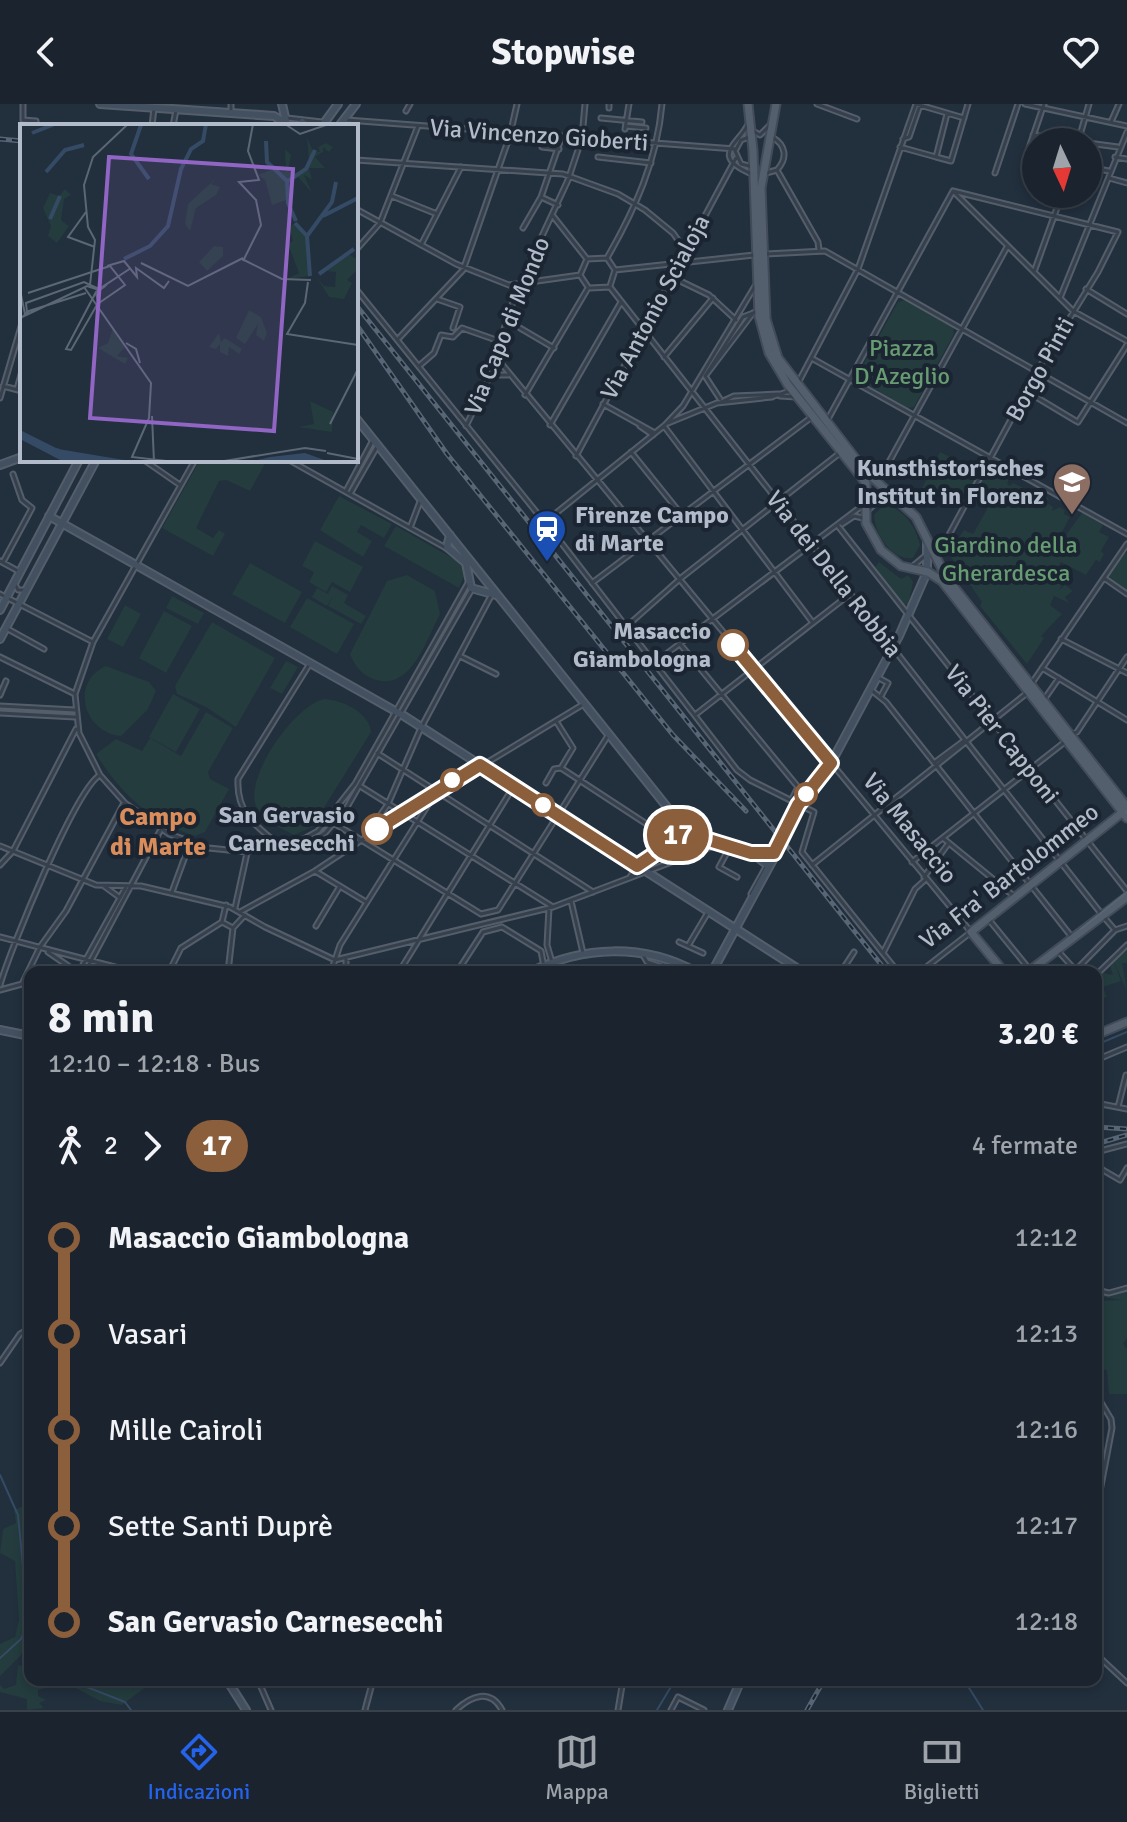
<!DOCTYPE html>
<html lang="it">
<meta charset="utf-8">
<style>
body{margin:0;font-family:Signika,sans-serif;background:#232b36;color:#f1f3f6;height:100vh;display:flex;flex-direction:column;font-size:30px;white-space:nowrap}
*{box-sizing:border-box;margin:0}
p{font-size:26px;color:#9fa4aa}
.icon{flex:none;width:44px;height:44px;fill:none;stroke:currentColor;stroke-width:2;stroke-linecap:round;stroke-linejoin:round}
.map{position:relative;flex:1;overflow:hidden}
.side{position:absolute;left:24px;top:862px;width:1078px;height:720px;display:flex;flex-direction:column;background:#1a232e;border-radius:16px;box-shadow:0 4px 12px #0003,0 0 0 2px #38404a}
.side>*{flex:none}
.badge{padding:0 16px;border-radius:26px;font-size:28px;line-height:52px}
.needle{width:52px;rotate:176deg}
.fabs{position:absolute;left:1022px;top:24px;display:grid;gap:16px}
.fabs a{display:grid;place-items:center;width:80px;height:80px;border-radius:50%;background:#1a232e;box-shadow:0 4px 12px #0003,0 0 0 2px #38404a;font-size:40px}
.map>.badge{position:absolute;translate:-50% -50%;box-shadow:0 0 0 4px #fff}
.legs{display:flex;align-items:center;gap:12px;height:88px;padding:0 24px;font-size:26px}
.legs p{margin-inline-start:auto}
.headline{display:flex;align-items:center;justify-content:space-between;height:136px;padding:0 24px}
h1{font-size:44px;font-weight:700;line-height:60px}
ul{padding:0 24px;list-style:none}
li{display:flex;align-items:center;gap:28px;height:96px;font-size:30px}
li i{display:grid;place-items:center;width:12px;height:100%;margin:0 10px;background:currentColor}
li i::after{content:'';width:20px;height:20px;margin:-10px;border:6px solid;border-radius:50%;background:#1a232e}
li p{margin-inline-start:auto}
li:first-child i{background:linear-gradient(#0000 50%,currentColor 0)}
li:last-child i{background:linear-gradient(currentColor 50%,#0000 0)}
header{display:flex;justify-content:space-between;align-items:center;height:104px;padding:0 24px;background:#1a232e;font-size:36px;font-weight:700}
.dock{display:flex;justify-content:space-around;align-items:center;height:112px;border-top:2px solid #38404a;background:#1a232e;font-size:22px;color:#9fa4aa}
.dock a{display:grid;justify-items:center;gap:4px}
.dock .current{color:#2563eb}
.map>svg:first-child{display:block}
</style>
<header><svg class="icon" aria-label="back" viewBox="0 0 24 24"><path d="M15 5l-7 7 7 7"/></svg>Stopwise<svg class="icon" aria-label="heart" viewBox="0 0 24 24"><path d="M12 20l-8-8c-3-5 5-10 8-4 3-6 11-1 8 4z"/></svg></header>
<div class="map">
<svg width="1127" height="1606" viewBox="0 0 1127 1606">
<rect width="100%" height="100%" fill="#222f3d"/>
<path fill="#243c3e" d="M905,196l48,26 1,8 -40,73 -6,1 -49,-28 -1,-6 40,-72z
M940,348l14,7 2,10 21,10 -10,17 -19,-10 -6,13 -20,-11z
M200,356h67l-17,31 -24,-11 -7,1 -23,47 17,10 6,-8 6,4 -12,22 -51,-28z
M987,364l22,11 -2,5 3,2 3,-3 19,9 4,8 7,-4 6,3 -2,4 6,4 -1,4 8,-4 5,3 -1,4 6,3 -9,17 4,2 17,-23 21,12 -4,7 10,5 -8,14 3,3 -4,8 -4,-2 -10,15 -25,-13 -6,9 -7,-4 -3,4 18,12 -4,7 6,-5 8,6 -8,6 4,6 -15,-7 -4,9 12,9 -21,22 3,2 -17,26 -47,-58 2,-4 -34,-49 16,-23 9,4 21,-37 -15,-11z
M339,392l53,28 -8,14 -23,-13 -4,7 15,9 -9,16 -43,-27z
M884,401c20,3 32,22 36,40l-7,13c-22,3 -38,-24 -39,-43z
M396,422l67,38 2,10 -6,14 -75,-42z
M315,437l48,26 -13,25 -18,-10 -6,10 -17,-10 5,-10 -12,-6z
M1123,448l4,2v37l-21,-15z
M879,458l22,17 7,-4 5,7 -5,23 -6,-1 -27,-37z
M250,459l52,29 -17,31 -53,-29z
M407,471l28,16 5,23c-14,26 -28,76 -64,66 -13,-4 -21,-13 -26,-26l37,-73z
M332,482l16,9 -4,8 22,13 -5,8 -33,-18 5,-10 -6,10 -15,-9 5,-9 11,6z
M172,492l32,17 -6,11 -32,-16z
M307,494l47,26 -17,30 -47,-27z
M125,501l16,9 -18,33 -16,-8z
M164,507l28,15 -26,47 -27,-15z
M212,518l63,36 -39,69 -30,-20 -29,-13 -2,-8z
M286,557l12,6 -16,27 -12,-6z
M106,562l43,16 7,9 -8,18 -27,27c-37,-3 -52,-54 -15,-70z
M173,590l27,15 -24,43 -27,-15z
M324,595c19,1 46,14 47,33l-59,95 -18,8c-12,-7 -30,-12 -38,-29 -12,-29 39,-101 68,-107z
M206,608l27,16 -25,44 2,7 19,10 -24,43 -10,4c-43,-13 -76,-44 -99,-82l20,-15 26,12 8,-13 31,18z
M1127,844v15h-5l5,28 -13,-29 7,19 -18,6 4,10 -5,1 -6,-18 7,-7 10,2 -3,-9z
M1127,1183v51l-4,6 4,5v45h-18l-2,-24 -11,-3v-66l26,-1 -25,-4 -1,-5 14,3z
M30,1399v144l-4,-8 -5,16 -21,21v-32l15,-7 4,-17 -4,-59 -15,-8 3,-24 13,-6 -2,-13z
M18,1561l12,3v12l31,4 -23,6v6l8,4 -7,3 5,5 -17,2v-11l-27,-7v-7l4,4 12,-4z
M61,1576h94l-33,25 -22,-4z"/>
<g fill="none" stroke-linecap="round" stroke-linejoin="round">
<path stroke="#354b65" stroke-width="2" d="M1096,941l31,-13
M0,1371l18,40 12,124
M0,1554l21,-19 6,-13
M69,1576l56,22 6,8
M964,1576l19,30
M657,1606l18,-30"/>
<g stroke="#545e6b" stroke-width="7">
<path id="street" d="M23,0v16l13,1v5
M231,0v9
M817,0l40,15
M916,0l48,14
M1025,0l102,22
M609,4v-4
M406,7l4,-7
M287,14l35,4
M601,14l41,4
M347,16l388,29
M1111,18l8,-18
M277,19l2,3
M748,20c-8,19 -40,32 4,50
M152,22l2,-18
M173,22l3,-16
M626,22l20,2
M625,25l4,-25
M753,27l7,4 10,-10
M1033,31l49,7
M752,32l-11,4 -6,11 6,13 12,3
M903,35l6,-2 11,-32
M1078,38l11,-38
M1088,39l30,4
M542,43l17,2
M900,43l36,10 11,-43
M1036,49l-8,-2 16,-47
M598,53l53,6
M936,53l15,4 17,-57
M1115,53l12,2
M356,56l207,14 55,20 27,16 28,23 20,28
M1088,63l21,4
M777,66l41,72 1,8
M766,69l11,-3c11,-12 9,-25 -5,-33
M995,69l23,-69
M1109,74l18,5
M392,92l45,18
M558,101l-17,-8 21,-61
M356,105l100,55 53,21 71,-10
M553,112l34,43
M523,124l18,-31
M421,141l40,-78
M356,146l24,-27 38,-97
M766,150l59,-3 302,172
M607,154c28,-49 50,-97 55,-154
M607,154l8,12 -5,16
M587,155l-7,16 8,12
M587,155l20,-1
M615,166l139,-15
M1034,168l28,-78
M674,174l35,17 27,25
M610,183l493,629 12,14 12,-4
M590,184l20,-1
M356,185l207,256 174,225 13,10 64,32 -12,40 96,120
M1086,185l41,25
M1060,194l67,-166
M437,195l23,8 -7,21
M520,224l34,20
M399,234l64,-68 47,-135 7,-31
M496,253l475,575 -51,40
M664,253l49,-59
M813,255l314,175
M419,262l15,-13 7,-18 12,2 9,-9 37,13
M493,271h15
M706,271l47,-62
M705,272l38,-59 13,-5
M705,272l15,23
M798,279l60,-114 58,-165
M3,282l19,5
M17,285l5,-18
M1026,287l50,30
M525,291l63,-107
M780,292l16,1
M771,293l19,-6
M0,294l22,-75
M721,298l13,-6 44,-2
M603,300l52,29
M828,315l125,-228 120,120 54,30
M1078,318l49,-77
M668,319l49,-20 55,-6
M550,321l71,-123
M466,322l29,-60 1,-13 21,-63 51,-110 14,-42 3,-34
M640,322l13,9
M664,322l149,197
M631,348l50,62
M576,352l160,-298
M144,356l36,25
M195,356l-102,182 -18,52 4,39 21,42 25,28 44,31 40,14 38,4 42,-5 29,-16 37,-47 113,-201
M289,356l157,88
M878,378l129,-235
M346,387l27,-51
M350,390l28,-49
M868,406l15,-13
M550,414l115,-93 18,-19 72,-120
M842,420l12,-8 9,2
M838,422l289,365
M410,424l11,-29
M935,445l8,-3 93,-173 62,-101 20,-40 -165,-41
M0,457l20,11
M3,458l29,-54 -10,-8 -9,-26
M913,462l12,-10
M1104,474l23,16
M592,479l221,-167
M15,480l3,6h7
M0,490l93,48
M627,522l54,-48 160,-126
M6,524l38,21
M1061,535l66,34
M680,540l118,143 -6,12
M460,552l36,18
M0,553l75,37
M653,560l214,-162 20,-7
M1042,564l85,52
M877,573l11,6 -7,13
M1032,579l95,-139
M870,585l16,13 185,234
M0,591l6,-14
M1043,597l16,-23
M0,602l75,4
M0,609l75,4
M695,611l155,-121
M556,617l17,27 -12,20 110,72
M421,624l71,-134
M1071,630l6,-2 50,-75
M377,649l216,139
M934,659l31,-23
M546,679l8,-14 7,-1
M360,682l193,121
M558,711l51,-81
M792,712l11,-25 7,-4
M332,718l149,92
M368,729l20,-29 32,-74
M782,731l8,-14
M308,734l3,4 14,-9 22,-26 125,-218
M944,735l71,58
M731,741l-12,22 18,10
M0,742l96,39 45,1 89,21 35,20 70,33 218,-53 166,-63
M282,743c-25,-20 -46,-33 -44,-68l71,-114
M755,750h16
M912,758l154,-121
M0,761l13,-14 63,-122
M812,761l215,-172
M315,767l51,31
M630,773l10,-16 36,-25 13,-4
M924,773l24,-33
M104,782l15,11
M172,788l18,-49
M751,790l21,-38
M571,797l12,52
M226,801l-4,17 11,6 12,-13
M235,804l12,-55
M240,808l75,-41 155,-103 18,-6 94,-57
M481,810l17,-4 58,-92
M990,817l40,49
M316,822l24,-40
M502,823l39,24 4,21
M483,828l19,-5
M0,833l134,35
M679,838l24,11
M688,842l19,-32
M1058,847l19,21
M48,848l29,20
M883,849l32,-64 11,-10
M643,851l4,7 30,10
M346,855v10l5,3
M848,862l10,6
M1076,866l39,-40
M79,868l47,-85
M85,868l75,-141
M169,868l12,-24 41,-26
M228,868l5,-44
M331,868l9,-27 95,-151
M399,868l113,-183
M457,868l26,-40
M547,868l5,-10 -5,-17 2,-37
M841,868l13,-20
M1096,871l31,-30
M0,881c10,-35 75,-195 100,-210
M0,886l22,-6 18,-37 26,-36 58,-108
M1096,956l31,-13
M1096,999l31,6
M1118,1003l8,-32
M1096,1048l31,-8
M1096,1062l24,14 7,-12
M1096,1186l13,3 18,-5
M0,1259l20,-29 10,-6
M1096,1290l15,25 1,9 -16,84
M1096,1550l31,29
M258,1576l13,30
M724,1576l14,7
M365,1606l8,-30
M456,1606c15,-14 34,-22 46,0
M618,1606l5,-30
M671,1606l7,-13 26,13"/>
</g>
<g stroke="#545e6b" stroke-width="10">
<path id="secondary" d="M100,0l174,12 10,6
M282,0l5,22
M302,18l4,4
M322,22l16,-22
M339,22l17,-22
M356,314l327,409 6,5 63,21 17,13
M0,361l22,-8
M49,412l355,200 399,256
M450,431l-3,12 19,16 5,25 25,7
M0,506l79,-150
M0,535l96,-179
M784,734l19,-39 28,-36 68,-127 28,-64v-30
M530,868c53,-26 113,-29 166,0
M712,868l64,-118
M0,926l30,6
M227,1576l19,30
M728,1606l13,-30"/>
</g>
<g stroke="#424c59" stroke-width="11">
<path id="primary" d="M748,0l5,47 6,165 10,37 19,32 78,98v40l15,27 20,16 27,6 14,9 185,237
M776,0l-15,84 5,131 12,39 87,113 51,46 30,60 181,230
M1004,868l-33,-40 152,-120
M1028,868l99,-75
M1096,931l31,-13"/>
</g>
<use href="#street" stroke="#36404d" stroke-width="3"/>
<use href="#secondary" stroke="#435060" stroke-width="6"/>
<use href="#primary" stroke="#545f6d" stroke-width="7"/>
<path stroke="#576574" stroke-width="2" d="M1126,707l1,2
M1081,825l46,-37"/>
<g stroke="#576574" stroke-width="5">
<path id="rail" d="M0,35l22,2
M356,201l531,667
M356,220l91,130 226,281 73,76
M1096,1023l31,2
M1096,1040l31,-9
M807,1606l17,-30"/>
</g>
<use href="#rail" stroke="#1b2532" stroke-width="2" stroke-dasharray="6" stroke-linecap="butt"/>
</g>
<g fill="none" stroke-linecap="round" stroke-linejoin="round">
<g stroke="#fff" stroke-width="18">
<path id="line-1" d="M377,725l103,-64 157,101 49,-33 65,20h23l24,-48 33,-42 -98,-118"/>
</g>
<use href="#line-1" stroke="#8b5e3c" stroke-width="12"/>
</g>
<defs>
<g id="university-pin" transform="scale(2)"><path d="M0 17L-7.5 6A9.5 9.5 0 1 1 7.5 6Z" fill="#8d6e63" stroke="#1b2532"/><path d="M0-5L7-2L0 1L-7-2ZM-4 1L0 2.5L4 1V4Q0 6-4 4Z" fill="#fff"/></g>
<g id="station-pin" transform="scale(2)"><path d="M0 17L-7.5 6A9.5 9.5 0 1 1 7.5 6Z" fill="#1a4fb4" stroke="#1b2532"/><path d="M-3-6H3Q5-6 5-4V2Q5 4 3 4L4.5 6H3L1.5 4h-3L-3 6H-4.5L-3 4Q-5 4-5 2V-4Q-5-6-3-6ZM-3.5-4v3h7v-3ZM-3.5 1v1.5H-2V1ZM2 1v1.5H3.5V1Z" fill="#fff"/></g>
</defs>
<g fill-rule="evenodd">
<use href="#university-pin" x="1072" y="378"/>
<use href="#station-pin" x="547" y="425"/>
</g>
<g fill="#fff" stroke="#8b5e3c" stroke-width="4">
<circle cx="733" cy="541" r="14"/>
<circle cx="452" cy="676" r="10"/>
<circle cx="806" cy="690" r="10"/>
<circle cx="543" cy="701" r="10"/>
<circle cx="377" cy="725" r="14"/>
</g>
<g text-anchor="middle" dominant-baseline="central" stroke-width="8" stroke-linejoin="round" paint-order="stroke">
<g font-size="24" fill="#b1bbc9" stroke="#1b2532">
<text transform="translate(539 31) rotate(4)">Via Vincenzo Gioberti</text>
<text transform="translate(655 203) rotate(-62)">Via Antonio Scialoja</text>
<text transform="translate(507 222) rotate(-68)">Via Capo di Mondo</text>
<text transform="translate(1040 265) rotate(-61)">Borgo Pinti</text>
<text transform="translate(834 470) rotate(52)">Via dei Della Robbia</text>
<text transform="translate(1002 630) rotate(52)">Via Pier Capponi</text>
<text transform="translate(910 724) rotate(51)">Via Masaccio</text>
<text transform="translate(1009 772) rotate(-38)">Via Fra' Bartolommeo</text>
</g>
<g font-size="24" fill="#679b71" stroke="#1b2532">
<text x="902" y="244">Piazza<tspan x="902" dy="28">D'Azeglio</tspan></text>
<text x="1006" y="441">Giardino della<tspan x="1006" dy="28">Gherardesca</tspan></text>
</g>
<g font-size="24" font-weight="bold" fill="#b1bbc9" stroke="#1b2532" text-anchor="end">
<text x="1044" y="364">Kunsthistorisches<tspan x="1044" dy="28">Institut in Florenz</tspan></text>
<text x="575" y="411" text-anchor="start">Firenze Campo<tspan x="575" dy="28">di Marte</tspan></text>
</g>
<g font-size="24" font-weight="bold" fill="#b1bbc9" stroke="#1b2532" text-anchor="end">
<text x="711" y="527">Masaccio<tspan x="711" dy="28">Giambologna</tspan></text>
<text x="355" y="711">San Gervasio<tspan x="355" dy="28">Carnesecchi</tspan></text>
</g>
<g font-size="26" font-weight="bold" fill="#da8d5b" stroke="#1b2532">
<text x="158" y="713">Campo<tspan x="158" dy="30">di Marte</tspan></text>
</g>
</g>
<g transform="translate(20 20)">
<rect width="338" height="338" fill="#222f3d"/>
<path d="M287,13l6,14 7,1 -2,-5 8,-4 7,4 -4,5 -6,-5v5l-8,5 10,11h-16l3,12 -8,-5 8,18 -14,-16 -9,5 3,16 -20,7 -7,-25 -7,-5 15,-6 13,3 -1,-23 6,6 -3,16 10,3 11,-12zM196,54l-5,6 9,3 -4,8 -20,13 -6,23 -5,-7 3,-20zM45,65l6,6 -7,4 -3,21 8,6 -12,17 -9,-7 3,-10 -8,-18 7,-15 9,3zM276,99l10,13 4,40 -23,3 12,-6 -11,-29 5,-3 -4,-15zM194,122l9,1v9l-16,15 -8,-9zM328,130l10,6v9l-11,11 5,3 -8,16 -15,-2 -12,-19 7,8 11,1 1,-15 -9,-1zM229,186l12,7 6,16 -3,8 -8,-6 2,-11 -13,20 -9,-6zM93,204l12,19 -8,9 11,2 -3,6 -27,-16 10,-5zM199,209l2,9 4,-4 17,11 -3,5 -10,-7 -1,9 -8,-4v-8l-4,5 -7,-2zM290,277l23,11 -1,20 -34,-5 16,-3z" fill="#243c3e"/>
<path d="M0,306l38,19 78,13h-72l-44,-23zM285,329l25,9h-81l21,-5z" fill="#354b65"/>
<path fill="none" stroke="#354b65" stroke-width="4" d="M121,1l-10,29 18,25M12,9l23,-9M246,17l1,21 20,19 1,22 8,18M26,48l19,-22 19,-5M268,57l18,-12 9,-19M303,92l35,-18M30,95l10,-23M275,99l12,13 3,40M287,112l25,-34 4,-20M104,135l26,-13 18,-20 13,-57 10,-20 12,-8 3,-17M299,150l35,-25M0,310l36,19 3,-4"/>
<path fill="none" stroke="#5b6775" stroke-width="2" d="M265,0l15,10 29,-10M66,88l-18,25 27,10M222,135l40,20 29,1M223,137l18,-36 -5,-25 -17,-18 20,-2 -11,-29 5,-27M121,139l47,23 55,-28M87,142l17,-5 13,16 -1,-9 28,20 5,-7M288,158l-3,21 -18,31 71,11M87,160l-3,3 -6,4 -2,1 2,11 -27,47 -5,-1 30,-57zM70,161l5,-45 -7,-13 -4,-42 9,-28 35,-33M64,163l67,96 -2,35 -17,39 43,5M0,166l5,24M8,169l82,-27 15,19 -26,18M7,188l-1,-9 58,-21 15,7 32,-21M0,194l67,-32 12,4M0,195l9,-8 57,-18M106,219l10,6 4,14M132,292l2,46M310,300l28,-55M307,329l31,6M198,338l87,-14 21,3"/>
<path fill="#9165c3" fill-opacity="0.15" stroke="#9165c3" stroke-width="4" d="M89,33l184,12 -19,262 -184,-13z"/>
<rect width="338" height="338" fill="none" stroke="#b1bbc9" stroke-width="4"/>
</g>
</svg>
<div class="fabs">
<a><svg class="needle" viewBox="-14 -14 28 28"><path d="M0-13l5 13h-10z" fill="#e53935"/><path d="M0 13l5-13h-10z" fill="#9fa4aa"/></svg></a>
</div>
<b class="badge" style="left:678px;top:731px;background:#8b5e3c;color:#fff">17</b>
<section class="side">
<div class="headline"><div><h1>8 min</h1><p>12:10 – 12:18 · Bus</p></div><b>3.20 €</b></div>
<div class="legs"><svg class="icon" aria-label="walk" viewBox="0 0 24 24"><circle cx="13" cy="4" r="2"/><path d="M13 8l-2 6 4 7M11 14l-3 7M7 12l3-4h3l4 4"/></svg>2<svg class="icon" aria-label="forward" viewBox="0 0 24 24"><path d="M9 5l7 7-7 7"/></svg><b class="badge" style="background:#8b5e3c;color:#fff">17</b><p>4 fermate</p></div>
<ul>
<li><i style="color:#8b5e3c"></i><b>Masaccio Giambologna</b><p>12:12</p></li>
<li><i style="color:#8b5e3c"></i><span>Vasari</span><p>12:13</p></li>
<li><i style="color:#8b5e3c"></i><span>Mille Cairoli</span><p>12:16</p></li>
<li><i style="color:#8b5e3c"></i><span>Sette Santi Duprè</span><p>12:17</p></li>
<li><i style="color:#8b5e3c"></i><b>San Gervasio Carnesecchi</b><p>12:18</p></li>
</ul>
</section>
</div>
<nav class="dock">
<a class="current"><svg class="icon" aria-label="directions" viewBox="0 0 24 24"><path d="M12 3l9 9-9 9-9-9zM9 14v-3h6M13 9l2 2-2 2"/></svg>Indicazioni</a>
<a><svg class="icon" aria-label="map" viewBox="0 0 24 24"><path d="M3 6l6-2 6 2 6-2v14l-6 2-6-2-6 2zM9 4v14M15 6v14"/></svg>Mappa</a>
<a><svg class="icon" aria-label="tickets" viewBox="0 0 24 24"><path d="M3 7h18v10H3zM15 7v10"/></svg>Biglietti</a>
</nav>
